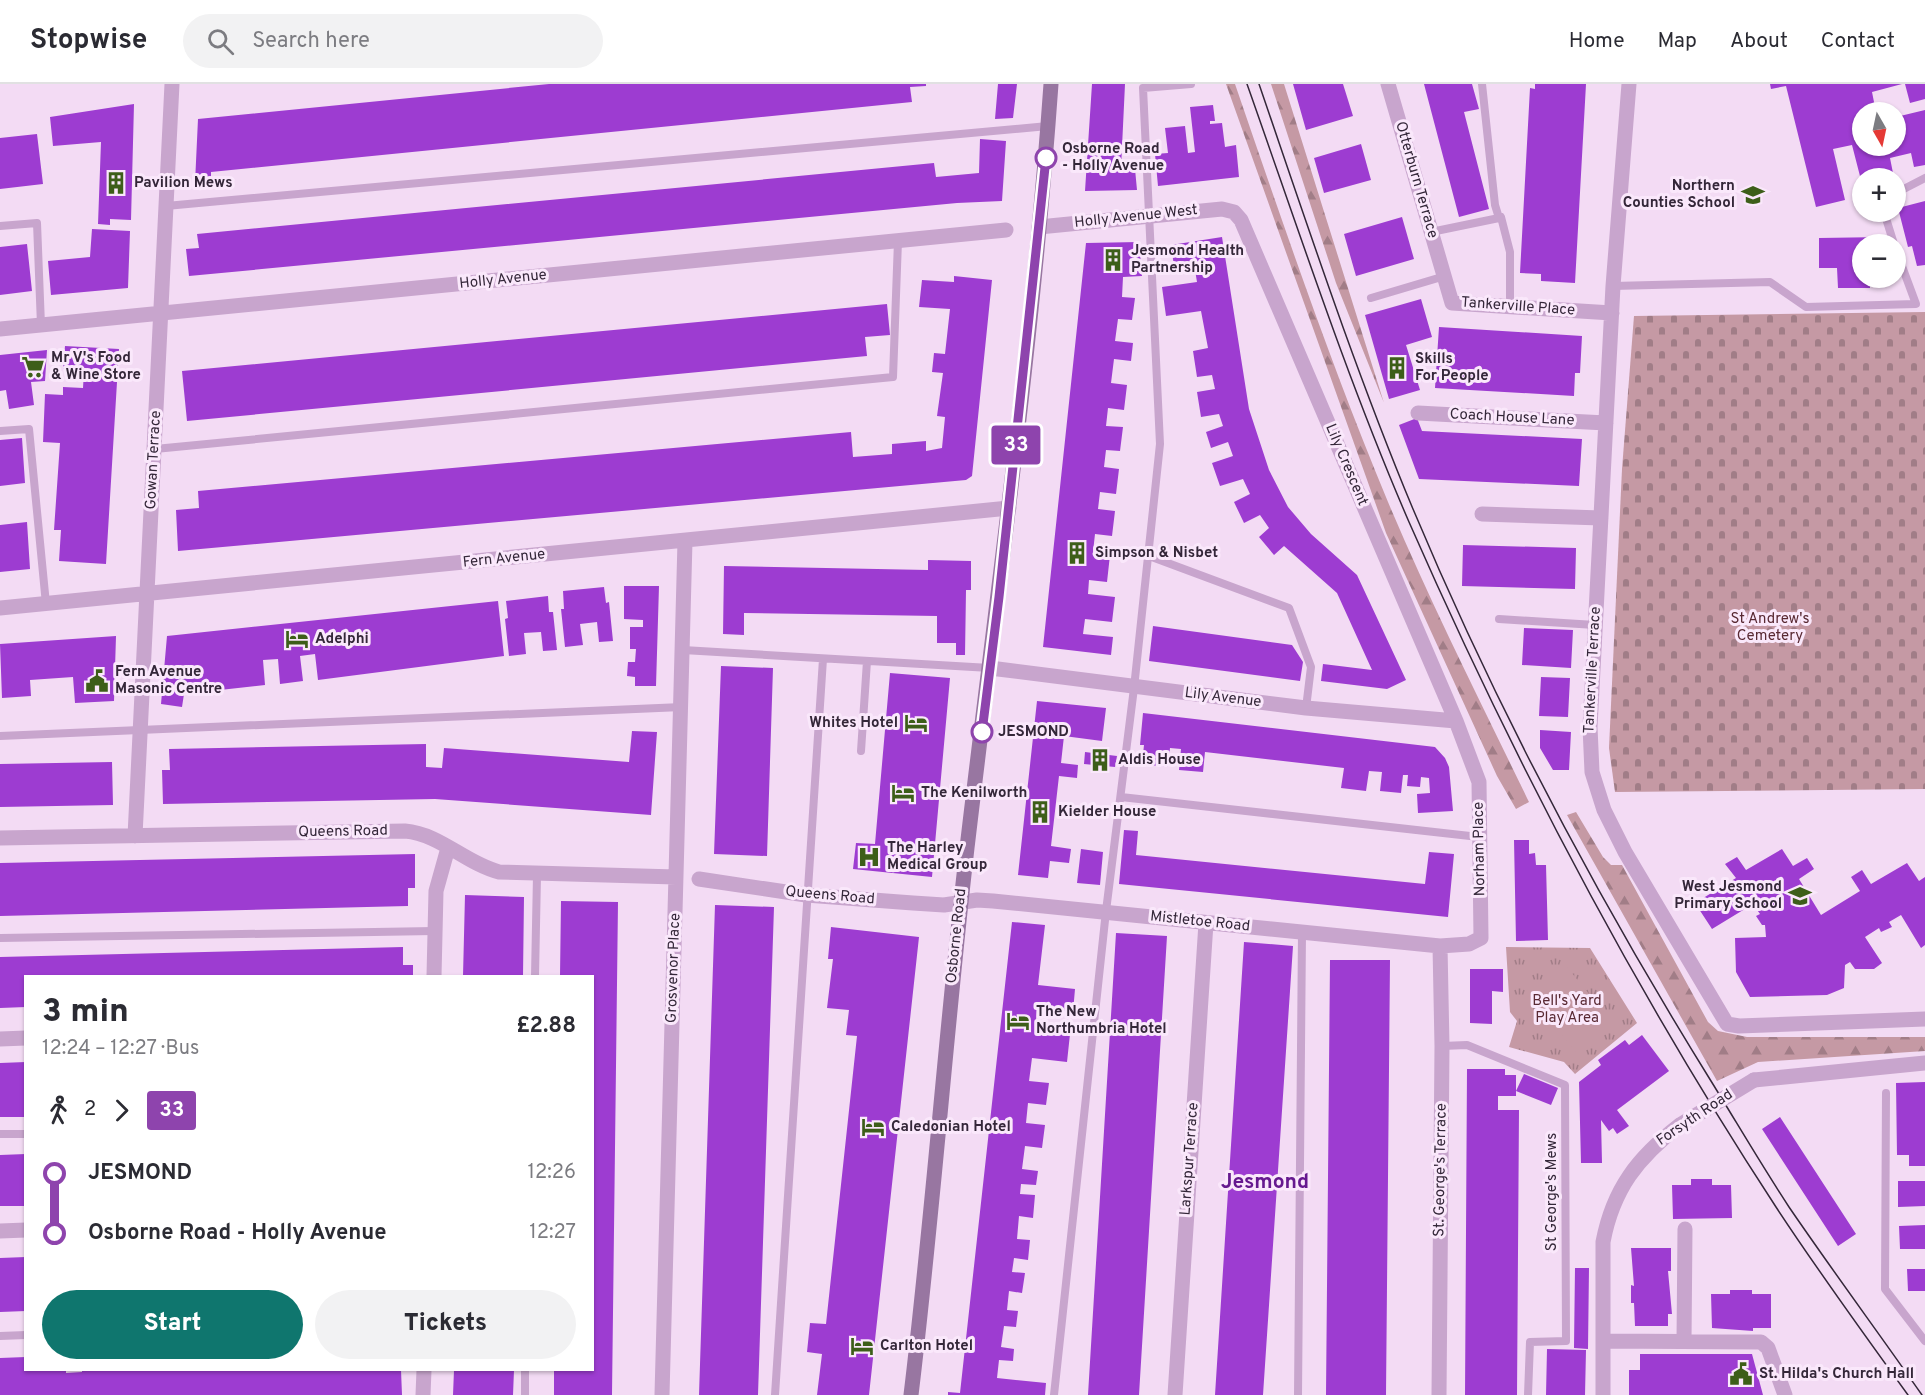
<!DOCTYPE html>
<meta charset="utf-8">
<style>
body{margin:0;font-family:Overpass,sans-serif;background:#f2f2f3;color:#2b2b33;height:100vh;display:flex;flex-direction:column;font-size:22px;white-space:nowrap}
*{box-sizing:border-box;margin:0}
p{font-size:20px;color:#7c7c81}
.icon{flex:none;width:33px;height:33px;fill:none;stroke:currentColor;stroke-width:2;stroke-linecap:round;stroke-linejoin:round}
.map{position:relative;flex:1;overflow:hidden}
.panel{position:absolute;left:24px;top:891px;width:570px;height:396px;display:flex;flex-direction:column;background:#fff;border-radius:0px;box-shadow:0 2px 4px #0004}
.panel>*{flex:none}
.badge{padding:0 12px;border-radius:4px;font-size:21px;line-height:39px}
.needle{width:39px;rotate:171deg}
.tools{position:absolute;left:1852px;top:18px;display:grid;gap:12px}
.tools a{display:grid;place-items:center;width:54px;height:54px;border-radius:50%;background:#fff;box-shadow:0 2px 4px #0004;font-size:30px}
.map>.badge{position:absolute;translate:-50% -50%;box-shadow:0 0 0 3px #fff}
.legs{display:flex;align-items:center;gap:9px;height:66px;padding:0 18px;font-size:20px}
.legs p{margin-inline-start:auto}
.headline{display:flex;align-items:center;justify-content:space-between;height:102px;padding:0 18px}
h1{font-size:33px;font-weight:800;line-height:45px}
.primary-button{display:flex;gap:12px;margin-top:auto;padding:12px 18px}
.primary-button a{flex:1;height:69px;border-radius:36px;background:#0f766e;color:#fff;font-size:24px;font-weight:800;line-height:69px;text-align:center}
.primary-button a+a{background:#f2f2f3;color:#2b2b33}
ul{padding:0 18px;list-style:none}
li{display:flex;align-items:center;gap:21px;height:60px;font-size:22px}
li i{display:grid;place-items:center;width:9px;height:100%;margin:0 8px;background:currentColor}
li i::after{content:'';width:15px;height:15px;margin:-8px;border:4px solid;border-radius:50%;background:#fff}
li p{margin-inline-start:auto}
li:first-child i{background:linear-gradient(#0000 50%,currentColor 0)}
li:last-child i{background:linear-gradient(currentColor 50%,#0000 0)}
header{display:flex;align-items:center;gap:36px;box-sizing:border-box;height:84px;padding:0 30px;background:#fff;border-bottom:2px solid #e1e1e2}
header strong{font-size:28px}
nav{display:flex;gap:33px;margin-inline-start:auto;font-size:21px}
.search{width:420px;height:54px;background:#f2f2f3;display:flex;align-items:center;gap:15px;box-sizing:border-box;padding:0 21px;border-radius:33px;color:#7c7c81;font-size:22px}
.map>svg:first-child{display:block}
</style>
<header>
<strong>Stopwise</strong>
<div class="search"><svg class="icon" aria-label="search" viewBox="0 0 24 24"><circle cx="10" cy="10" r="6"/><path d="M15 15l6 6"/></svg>Search here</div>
<nav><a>Home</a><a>Map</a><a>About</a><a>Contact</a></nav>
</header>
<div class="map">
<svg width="1925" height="1311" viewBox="0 0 1925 1311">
<defs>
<pattern id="forest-firs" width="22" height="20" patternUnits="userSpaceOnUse" patternTransform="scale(1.5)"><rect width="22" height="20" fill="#c599a4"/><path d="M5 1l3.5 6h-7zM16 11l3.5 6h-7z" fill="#a17d87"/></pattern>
<pattern id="cemetery-stones" width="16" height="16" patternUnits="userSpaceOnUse" patternTransform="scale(1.5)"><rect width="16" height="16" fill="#c599a4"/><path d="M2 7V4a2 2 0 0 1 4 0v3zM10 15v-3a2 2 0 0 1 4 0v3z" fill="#a17d87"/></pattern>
<pattern id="park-tufts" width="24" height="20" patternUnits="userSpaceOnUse" patternTransform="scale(1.5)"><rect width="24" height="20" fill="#c599a4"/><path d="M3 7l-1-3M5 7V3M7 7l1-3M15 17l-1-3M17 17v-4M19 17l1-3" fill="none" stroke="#a17d87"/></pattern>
</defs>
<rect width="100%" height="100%" fill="#f3dbf4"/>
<path fill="url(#forest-firs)" d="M1226,0h9c48,140 96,281 153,418 43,102 93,201 141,300l-13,7 -19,-33 -111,-243z
M1271,0h13l100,319 -48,-120z
M1576,728l27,45 8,8h11l86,157 10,9 29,6h178v14l-167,11 -41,19 -150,-266z"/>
<path fill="url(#cemetery-stones)" d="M1925,228v477l-310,3 -6,-44 13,-279 12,-153z"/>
<path fill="url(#park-tufts)" d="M1506,863l84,1 47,75 -62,51 -11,-12 -55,-15 8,-26 -7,-9z"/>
<path fill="#c599a4" d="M1567,883l45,55 -36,30 -45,-55z"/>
<path fill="#9d3cd1" d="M549,0h377v2l-16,1 2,15 -701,70v9l-16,2 3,-64z
M998,0h19l-4,34 -18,1z
M1092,0h33l-4,84 14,1 2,21 -52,1z
M1293,0h50l10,32 -47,14z
M1424,0h48l7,25 -15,3 25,97 -30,8z
M1535,0h51l-11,199 -34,-2v-7l-21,-1 10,-185 5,1z
M1770,0h132l-30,8 4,20h-13v34h33v-29l29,-7v55l-11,2 -3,-14 -21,5 3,15 -32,7 -9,-35 -19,4 12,51 -29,7 -30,-121 -15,3z
M1905,0h20v15l-15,4z
M134,20l-3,116 -21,-1v6l-12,-1 3,-82 -48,4 -3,-29z
M1213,21l2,16h-5v3l12,-1 3,24 11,-2 3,32 -81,9 -3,-32 13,-1 -3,-25 20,-2 3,27 7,-1 -5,-45z
M37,50l6,50 -43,5v-51z
M980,55l26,2 -4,60 -45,2 -768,73 -3,-27 13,-1 -2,-14 737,-71 2,14 43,-4z
M1361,60l10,36 -47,13 -10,-35z
M1925,117v64l-8,1 -5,-20 -4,1 -10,-39z
M1402,133l12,42 -58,17 -12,-42z
M92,145l38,2 -2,57 -77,7 -3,-34 42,-4z
M1222,153l27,172 20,61 19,37 23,27 46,41 49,105 -19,9 -66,-8 2,-17 49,6 -35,-77 -53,-47 -10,9 -15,-18 10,-9 -9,-13 -16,8 -10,-21 16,-8 -7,-15 -23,7 -8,-23 21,-7 -5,-14 -17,6 -5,-16 17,-6 -4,-12 -18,3 -4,-25 18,-3 -3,-14 -15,2 -4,-26 15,-3 -7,-37 -35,5 -4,-29 35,-5 -2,-12 -20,3 -4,-28z
M1884,153v7h-21v34h7v10h-32l-1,-20h-18v-30z
M1139,158l3,34 -19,1 -1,20 13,1 -3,22 -14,-1 -3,22 18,2 -2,18 -17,-2 -3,24 16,2 -3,25 -16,-2 -2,18 17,1 -3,24 -14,-1 -2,17 15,2 -3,25 -16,-2 -2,17 17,2 -3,25 -17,-2 -2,18 17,3 -3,27 -18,-2 -1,14 27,3 -3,25 -27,-3 -2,15 30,3 -2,18 -68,-8 43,-404z
M27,160l5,47 -32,4v-48z
M954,192l38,4 -20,196 -6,4 -788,71 -2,-41 23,-2 -1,-17 653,-59 2,25 39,-3v-10l34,-3v10l16,-3 3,-31 -8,-1 6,-43 -11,-1 2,-19 11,1 5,-45 -31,-2 3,-27 32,2z
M1421,215l11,38 -26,8 14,45 -31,9 -24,-84z
M887,220l3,31 -25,2 2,19 -680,65 -5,-50z
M1439,243l143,9 -2,37h-5l-1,23 -139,-8z
M65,262l54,3 -13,215 -47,-3 2,-31h-7l6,-87 -17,-1 2,-48 18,1v-8l20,1 1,-17 -21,-2z
M47,266l-2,31 -14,1 3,23 -25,4 -3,-19 -6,1v-36z
M1417,334l5,13 160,8 -3,47 -160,-7 -20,-54z
M22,354l3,45 -25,3v-46z
M27,438l3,47 -30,3v-47z
M1463,461l113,3 -1,41 -113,-3z
M928,476l43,1v29h-5l-1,65h-9v-12h-19v-27l-193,-3v22l-21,-1 1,-68 204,4z
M624,502h35l-3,100h-21v-9l-8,-1 1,-14h7l1,-13h-6v-22h13v-7l-19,-1z
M604,503l2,16 3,-1 4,39 -14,1 -2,-20 -17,2 3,21 -18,2 -4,-38h3l-1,-18z
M548,512l1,16h4l4,38 -14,1 -2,-19 -17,1 2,21 -17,2 -4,-37 3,-1 -2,-17z
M498,517l6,55 -186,24 -3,-26 -15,2 3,25 -23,3 -2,-25 -15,1 2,25 -81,9 -2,13 -21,-3 6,-68z
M1153,542l139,19 11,17 -3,19 -151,-20z
M1524,544l49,2 -2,38 -49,-3z
M116,552l-2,65 -39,2 -2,-26 -43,3 1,16 -29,2 -2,-54z
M721,582l52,2 -6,188 -53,-2z
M890,589l60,5 -18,199 -79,-8 3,-26 19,1z
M1541,593l29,1 -2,39 -29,-1z
M1037,617l69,7 -4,33 -38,-5 -3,27 17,2 -1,13 -18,-2 -8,70 20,3 -2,14 -19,-2 -2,17 -30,-3z
M1143,629l292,34 10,11 4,9 4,44 -35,2 -1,-19 13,-1 -1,-15 -8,-1 -1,10 -13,-1 1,-11h-5l-2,18 -21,-2 2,-19 -13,-1 -3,20 -25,-3 3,-20 -139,-16 -2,20 -24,-2 2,-21 -11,-1 -2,19 -26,-3 2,-19h-4z
M1540,646l31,2 -2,38h-16l-13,-22z
M632,647l25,1 -6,83 -216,-16 -272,5 -1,-34h8l-1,-21 257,-5v23l16,1 2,-20 185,14z
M1085,668l32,4 -2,11 -31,-3z
M112,678l1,43 -113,2v-43z
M1124,746l14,1 -2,24 289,29 4,-32 25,2 -6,63 -329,-33z
M1514,756h15v14l6,-1 1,12h10l2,75 -32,1z
M1081,765l22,3 -3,33 -23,-2z
M1782,765l11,17 14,-8 7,11 -15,10 22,36 39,-24 -9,-14 11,-7 9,14 36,-21 12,18 6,-4v68l-4,3 -20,-33 -12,7 3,5 -11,5 -2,-4 -14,9 17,26 -8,6h-19l-5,-7 -5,3 -1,23 -17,7 -77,2 -14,-25 -1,-34 31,-1 -1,-12h-3l-6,-9 4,-2 -7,-10 -41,25 -17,-26 41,-25 -11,-14 12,-7 9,13z
M415,770v34h-7v18l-408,10v-53z
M465,811l59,2 -1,79h-60z
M561,817l57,1 -6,493h-58v-25h38v-394h-32z
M715,821l59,2 -16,488h-59z
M1012,838l33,3 -7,60 37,4 -2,23 -36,-4 -2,23 35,3 -3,28 -35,-4 -3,23 20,2 -3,22 -18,-2 -2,20 19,2 -3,23 -17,-2 -3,23 16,2 -2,14 -15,-1 -1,10 15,1 -2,23 -14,-2 -2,23 13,1 -2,20 -14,-2 -2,14 13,1 -3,20 -13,-2 -2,19 11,1 -2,16 -12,-1 -3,21 13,2 -1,12 -14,-1 -2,18 49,5 -1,12h-97v-3l12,1z
M831,843l88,10 -50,458h-52l5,-41 -15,-2 3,-29 16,1 31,-288 -11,-1 3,-25 -22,-2 6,-49h-5z
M1116,849l51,3 -28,459h-51z
M1244,858l49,4 -30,449h-48z
M403,863v18h10v11h-387v31l-26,1v-51z
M1330,876h60l-4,435h-60z
M1470,885h33v23l-11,-1v33l-22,-1z
M1642,951l27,36 -52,39 12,16 -12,8 -4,-6 -4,3 -8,-11 1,43h-21l-2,-81 22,-17 -3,-5 27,-20 4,5z
M26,978v55h-26v-54z
M1467,985h38v6h11v21h-18v14h21l-2,285h-52z
M1524,990l34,14 -7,17 -35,-14z
M1925,998v84h-16v-11h-12l-1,-72z
M1780,1033l76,117 -18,12 -76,-117z
M26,1070v52h-26v-51z
M1691,1095h21v6h19l1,33 -59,1 -1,-34h19z
M1898,1097h27v25l-27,1z
M1925,1141v24h-25l-1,-23z
M1631,1164h40v23h-3l4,43h-4v12h-33l-1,-23h-3v-18l3,1z
M26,1173v54l-26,1v-54z
M1575,1184h14l-1,81 -14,-1z
M1907,1185h18v22h-17z
M1730,1206h22v4h19v34h-18v3l-41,-3 -1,-34h19z
M1547,1265l39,1 -1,45h-39z
M1640,1270h112l11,41h-134v-25h11z
M26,1273v13h40v3l16,-1v-2h319l1,25h-402v-37z
M454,1286h60l-1,25h-60z"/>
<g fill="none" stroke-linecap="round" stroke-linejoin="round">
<path stroke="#c8a5cd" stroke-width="8" d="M1482,0l13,121 4,13 2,-1 9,35v54
M1896,109l29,-15
M166,122l882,-80
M1884,128l10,32
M0,142l37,-3 4,102
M1431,148l68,-14
M1613,202l157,-4 36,25 110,-3 -20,-54
M1371,214l74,-22
M0,347l29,-2 17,175
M155,365l738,-72 5,-136
M1149,472l140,52 22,59 -5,41
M1499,535l96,6
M683,566l307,18
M0,652l682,-29
M861,667l6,-90
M1121,713l358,40
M0,854l434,-7
M535,892l2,-101
M1442,962l25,-1 98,40 1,256 -36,1 -2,53
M1886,1009l-1,196 40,52
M0,1050h26
M0,1252l26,-1
M525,1311v-25
M775,1311l48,-736
M1054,1311l52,-484 28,-223 26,-244 -17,-356 48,-4
M1298,1311l4,-463"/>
<path stroke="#c8a5cd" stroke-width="15" d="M1388,0l64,219 160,10
M1629,0l-16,202 -23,441 2,45 12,38 21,42 102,172 12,2 186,-7
M0,245l1006,-99
M1418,329l188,10
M1482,430l119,4
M0,524l1009,-100
M990,584l316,40 150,13
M135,752l37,-752
M0,754l405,-7c35,3 60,32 94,41l177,5
M699,795l107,16 107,8 31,2 33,-5 16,1 447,45 29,-2 12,-6 -2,-156 -23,-61 -215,-501 -7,-8 -12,-3 -183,18
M434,892l2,-85 12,-43
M0,955l26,-1
M1754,996l171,-17
M0,1147l26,-1
M1603,1257l158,1 7,6 17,47
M1684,1257l1,-112
M423,1311l1,-25
M662,1311l23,-854
M1175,1311l31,-472
M1439,1311l3,-349 -2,-100
M1603,1311v-153c10,-53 35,-85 77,-117"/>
<path stroke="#9876a1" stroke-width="15" d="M911,1311c22,-182 35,-365 56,-547 30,-255 66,-508 84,-764"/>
<path stroke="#342739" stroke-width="1.5" d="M1247,0c52,147 100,295 162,438 104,237 225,468 367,685 42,64 87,126 132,188
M1259,0c49,143 96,286 154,425 83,198 185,390 298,572 26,42 51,85 78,126 43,63 89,125 133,188"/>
<path stroke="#c8a5cd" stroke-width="15" d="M1680,1041l74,-45"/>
</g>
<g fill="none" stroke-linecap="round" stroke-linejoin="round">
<g stroke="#fff" stroke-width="14">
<path id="line-1" d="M982,648l17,-135 47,-439"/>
</g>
<use href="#line-1" stroke="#8e44ad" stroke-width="9"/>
</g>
<defs>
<g id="building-bare" transform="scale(1.8)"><path d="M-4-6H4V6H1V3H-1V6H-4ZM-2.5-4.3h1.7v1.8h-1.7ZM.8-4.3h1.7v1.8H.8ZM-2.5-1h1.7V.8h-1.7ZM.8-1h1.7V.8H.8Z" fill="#3d5e19" stroke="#fae8fb" stroke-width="2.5" paint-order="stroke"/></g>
<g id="school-bare" transform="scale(1.8)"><path d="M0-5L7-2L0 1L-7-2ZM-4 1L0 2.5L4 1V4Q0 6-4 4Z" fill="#3d5e19" stroke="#fae8fb" stroke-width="2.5" paint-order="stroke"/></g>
<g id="supermarket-bare" transform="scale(1.8)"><path d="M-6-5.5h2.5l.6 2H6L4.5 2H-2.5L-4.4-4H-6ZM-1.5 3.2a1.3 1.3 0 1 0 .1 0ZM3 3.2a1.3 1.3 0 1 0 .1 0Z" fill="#3d5e19" stroke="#fae8fb" stroke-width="2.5" paint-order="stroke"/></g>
<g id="hotel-bare" transform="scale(1.8)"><path d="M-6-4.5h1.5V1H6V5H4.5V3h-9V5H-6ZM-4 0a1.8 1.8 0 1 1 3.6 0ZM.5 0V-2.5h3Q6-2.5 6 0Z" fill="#3d5e19" stroke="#fae8fb" stroke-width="2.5" paint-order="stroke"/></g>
<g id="civic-bare" transform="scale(1.8)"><path d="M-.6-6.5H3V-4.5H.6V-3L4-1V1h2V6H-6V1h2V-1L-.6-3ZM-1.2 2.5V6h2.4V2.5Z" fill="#3d5e19" stroke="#fae8fb" stroke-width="2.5" paint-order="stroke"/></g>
<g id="hospital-bare" transform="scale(1.8)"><path d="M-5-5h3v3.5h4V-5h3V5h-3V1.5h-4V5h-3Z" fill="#3d5e19" stroke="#fae8fb" stroke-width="2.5" paint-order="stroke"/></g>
</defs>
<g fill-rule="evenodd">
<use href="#building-bare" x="116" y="99"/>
<use href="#school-bare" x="1753" y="111"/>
<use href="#building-bare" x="1113" y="176"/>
<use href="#supermarket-bare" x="33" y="283"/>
<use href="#building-bare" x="1397" y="284"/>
<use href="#building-bare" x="1077" y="469"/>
<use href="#hotel-bare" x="297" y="555"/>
<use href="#civic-bare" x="97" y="597"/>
<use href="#hotel-bare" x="916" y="639"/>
<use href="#building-bare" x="1100" y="676"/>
<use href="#hotel-bare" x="903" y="709"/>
<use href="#building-bare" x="1040" y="728"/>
<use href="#hospital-bare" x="869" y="773"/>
<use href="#school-bare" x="1800" y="812"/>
<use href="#hotel-bare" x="1018" y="937"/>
<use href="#hotel-bare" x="873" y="1043"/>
<use href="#hotel-bare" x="862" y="1262"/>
<use href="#civic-bare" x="1741" y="1290"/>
</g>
<g fill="#fff" stroke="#8e44ad" stroke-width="3">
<circle cx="1046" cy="74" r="10"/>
<circle cx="982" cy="648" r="10"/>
</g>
<g text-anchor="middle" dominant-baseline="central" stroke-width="6" stroke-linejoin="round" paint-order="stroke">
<g font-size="15" font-weight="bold" fill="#342739" stroke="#fae8fb" text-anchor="start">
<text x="1062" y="65">Osborne Road<tspan x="1062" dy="17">- Holly Avenue</tspan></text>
<text x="998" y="648">JESMOND</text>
</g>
<g font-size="15" fill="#342739" stroke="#fae8fb">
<text transform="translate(1416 96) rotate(74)">Otterburn Terrace</text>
<text transform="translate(1136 133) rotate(-6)">Holly Avenue West</text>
<text transform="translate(503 196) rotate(-6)">Holly Avenue</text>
<text transform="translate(1518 223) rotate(4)">Tankerville Place</text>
<text transform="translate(1512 334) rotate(3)">Coach House Lane</text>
<text transform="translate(154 376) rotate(-87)">Gowan Terrace</text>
<text transform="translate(1346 381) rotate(67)">Lily Crescent</text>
<text transform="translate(504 475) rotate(-6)">Fern Avenue</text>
<text transform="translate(1593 586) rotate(-87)">Tankerville Terrace</text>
<text transform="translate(1223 614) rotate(7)">Lily Avenue</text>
<text transform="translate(343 748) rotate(-1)">Queens Road</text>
<text transform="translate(1480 765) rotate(-91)">Norham Place</text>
<text transform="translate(830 812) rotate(5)">Queens Road</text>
<text transform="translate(1200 838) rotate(6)">Mistletoe Road</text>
<text transform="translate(957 852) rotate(-84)">Osborne Road</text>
<text transform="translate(674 884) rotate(-88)">Grosvenor Place</text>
<text transform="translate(1695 1034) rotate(-34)">Forsyth Road</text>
<text transform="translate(1190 1075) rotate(-86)">Larkspur Terrace</text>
<text transform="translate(1441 1086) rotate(-89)">St. George's Terrace</text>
<text transform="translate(1552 1108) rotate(-90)">St George's Mews</text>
</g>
<g font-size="15" font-weight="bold" fill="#342739" stroke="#fae8fb" text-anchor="start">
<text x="134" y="99">Pavilion Mews</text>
<text x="1735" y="102" text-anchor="end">Northern<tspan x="1735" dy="17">Counties School</tspan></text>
<text x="1131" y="167">Jesmond Health<tspan x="1131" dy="17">Partnership</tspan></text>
<text x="51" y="274">Mr V's Food<tspan x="51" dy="17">&amp; Wine Store</tspan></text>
<text x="1415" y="275">Skills<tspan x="1415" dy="17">For People</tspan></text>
<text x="1095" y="469">Simpson &amp; Nisbet</text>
<text x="315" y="555">Adelphi</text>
<text x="115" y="588">Fern Avenue<tspan x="115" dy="17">Masonic Centre</tspan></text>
<text x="898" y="639" text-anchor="end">Whites Hotel</text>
<text x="1118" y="676">Aldis House</text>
<text x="921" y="709">The Kenilworth</text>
<text x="1058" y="728">Kielder House</text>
<text x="887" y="764">The Harley<tspan x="887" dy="17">Medical Group</tspan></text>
<text x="1782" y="803" text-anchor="end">West Jesmond<tspan x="1782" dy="17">Primary School</tspan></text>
<text x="1036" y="928">The New<tspan x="1036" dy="17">Northumbria Hotel</tspan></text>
<text x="891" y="1043">Caledonian Hotel</text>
<text x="880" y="1262">Carlton Hotel</text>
<text x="1759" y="1290">St. Hilda's Church Hall</text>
</g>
<g font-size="15" fill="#592933" stroke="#fae8fb">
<text x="1770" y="535">St Andrew's<tspan x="1770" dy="17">Cemetery</tspan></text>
<text x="1567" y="917">Bell's Yard<tspan x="1567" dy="17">Play Area</tspan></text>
</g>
<g font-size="21" font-weight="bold" fill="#66198f" stroke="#fae8fb">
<text x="1265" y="1098">Jesmond</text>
</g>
</g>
</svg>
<div class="tools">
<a><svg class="needle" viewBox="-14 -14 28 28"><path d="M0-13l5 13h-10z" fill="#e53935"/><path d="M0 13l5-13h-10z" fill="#7c7c81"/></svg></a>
<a>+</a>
<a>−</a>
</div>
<b class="badge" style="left:1016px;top:361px;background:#8e44ad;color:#fff">33</b>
<section class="panel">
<div class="headline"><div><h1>3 min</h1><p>12:24 – 12:27 · Bus</p></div><b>£2.88</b></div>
<div class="legs"><svg class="icon" aria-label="walk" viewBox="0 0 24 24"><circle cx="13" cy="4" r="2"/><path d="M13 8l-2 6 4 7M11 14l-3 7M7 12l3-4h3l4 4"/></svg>2<svg class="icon" aria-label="forward" viewBox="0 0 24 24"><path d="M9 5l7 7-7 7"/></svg><b class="badge" style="background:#8e44ad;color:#fff">33</b></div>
<ul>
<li><i style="color:#8e44ad"></i><b>JESMOND</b><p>12:26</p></li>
<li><i style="color:#8e44ad"></i><b>Osborne Road - Holly Avenue</b><p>12:27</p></li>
</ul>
<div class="primary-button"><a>Start</a><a>Tickets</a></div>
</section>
</div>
